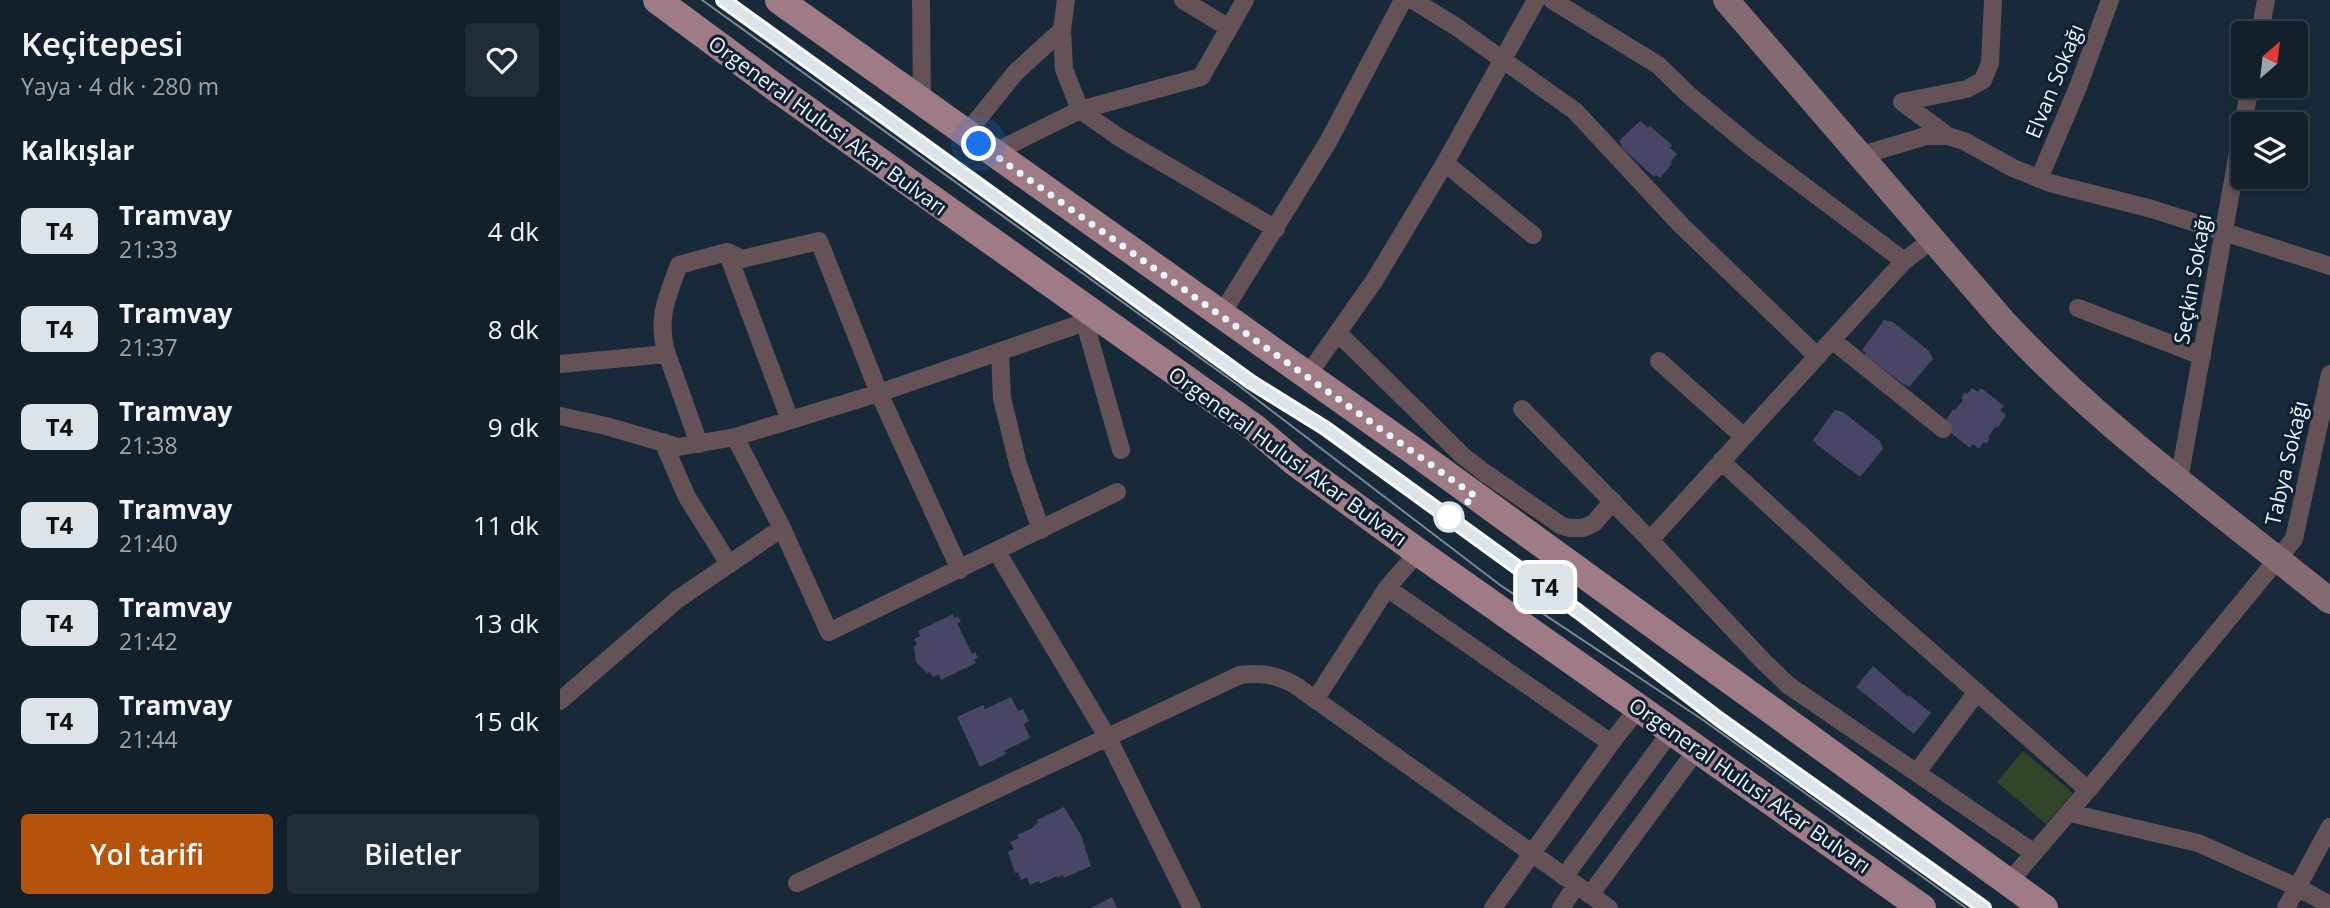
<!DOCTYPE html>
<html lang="tr">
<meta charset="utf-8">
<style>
body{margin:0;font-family:"Open Sans",sans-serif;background:#1f2d38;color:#f1f3f6;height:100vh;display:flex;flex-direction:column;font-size:26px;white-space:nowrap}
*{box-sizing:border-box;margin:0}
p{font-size:23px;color:#9ca3a9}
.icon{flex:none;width:38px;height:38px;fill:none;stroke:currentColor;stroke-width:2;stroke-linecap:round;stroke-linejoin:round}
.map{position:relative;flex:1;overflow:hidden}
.drawer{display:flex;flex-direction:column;background:#12202c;width:560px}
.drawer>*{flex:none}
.badge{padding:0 14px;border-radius:10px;font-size:24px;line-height:46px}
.needle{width:46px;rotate:28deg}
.controls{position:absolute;left:1671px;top:21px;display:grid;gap:14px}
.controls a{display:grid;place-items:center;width:77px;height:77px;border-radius:7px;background:#12202c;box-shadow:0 4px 10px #0003,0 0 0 2px #313e48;font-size:35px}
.you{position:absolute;width:35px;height:35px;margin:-18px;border:5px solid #fff;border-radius:50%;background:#1a73e8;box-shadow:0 0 0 10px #1a73e833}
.map>.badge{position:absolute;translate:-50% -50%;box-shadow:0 0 0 4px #fff}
h2{padding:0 21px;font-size:26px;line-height:63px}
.round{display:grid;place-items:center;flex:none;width:74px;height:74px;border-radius:7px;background:#1f2d38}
.headline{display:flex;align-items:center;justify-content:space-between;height:119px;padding:0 21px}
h1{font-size:33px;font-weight:600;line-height:52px}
.primary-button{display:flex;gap:14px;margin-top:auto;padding:14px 21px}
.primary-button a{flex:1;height:80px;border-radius:7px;background:#b45309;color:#fff;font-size:28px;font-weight:600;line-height:80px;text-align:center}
.primary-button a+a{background:#1f2d38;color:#f1f3f6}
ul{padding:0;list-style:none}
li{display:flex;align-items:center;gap:21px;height:98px;padding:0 21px}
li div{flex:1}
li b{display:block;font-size:26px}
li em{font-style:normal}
li .badge{min-width:77px;font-weight:700;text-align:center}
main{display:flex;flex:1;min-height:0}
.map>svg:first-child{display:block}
</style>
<main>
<section class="drawer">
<div class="headline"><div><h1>Keçitepesi</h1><p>Yaya · 4 dk · 280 m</p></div><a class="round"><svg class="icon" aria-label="heart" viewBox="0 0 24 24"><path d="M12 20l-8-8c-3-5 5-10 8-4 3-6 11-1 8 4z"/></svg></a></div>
<h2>Kalkışlar</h2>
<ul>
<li><span class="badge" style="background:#dce3e9;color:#111">T4</span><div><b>Tramvay</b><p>21:33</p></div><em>4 dk</em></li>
<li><span class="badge" style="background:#dce3e9;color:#111">T4</span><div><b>Tramvay</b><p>21:37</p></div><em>8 dk</em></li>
<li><span class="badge" style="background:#dce3e9;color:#111">T4</span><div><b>Tramvay</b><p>21:38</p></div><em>9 dk</em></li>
<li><span class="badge" style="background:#dce3e9;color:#111">T4</span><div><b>Tramvay</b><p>21:40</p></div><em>11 dk</em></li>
<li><span class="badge" style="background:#dce3e9;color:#111">T4</span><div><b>Tramvay</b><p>21:42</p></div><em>13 dk</em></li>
<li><span class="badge" style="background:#dce3e9;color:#111">T4</span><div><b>Tramvay</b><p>21:44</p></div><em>15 dk</em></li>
</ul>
<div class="primary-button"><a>Yol tarifi</a><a>Biletler</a></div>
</section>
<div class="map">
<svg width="1770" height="908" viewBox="0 0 1770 908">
<rect width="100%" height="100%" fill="#182a3a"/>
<path fill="#334528" d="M1463,751l50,42 -27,31 -49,-42z"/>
<path fill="#484566" d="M1080,121l8,7 2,-2 22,19 -2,3 7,6 -7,9 2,1 -12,14 -4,-3 -2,2 -33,-30 1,-2 -3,-4z
M1324,320l9,2 36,29 4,8 -24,28 -4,-3 -1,1 -39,-30 1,-2 -4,-3z
M1412,388l6,4 3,-4 23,18 -4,4 6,5 -8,13 -2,-2 -8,11 2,1 -4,6 -2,-2 -5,7 -6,-5 -3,4 -23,-18 -2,-8 8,-13 2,1 8,-10 -2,-2 4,-6 2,2z
M1275,410l8,2 37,29 3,8 -23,28 -44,-33 1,-1 -4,-3z
M393,614l1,4 4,-2 3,6 -4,1 15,31 3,-2 3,6 -4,1 2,4 -35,17 -2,-6 -6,3 -3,-5 -3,1 -11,-11 -2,-16 3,-2 -3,-5 6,-3 -2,-5z
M1313,666l35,31 1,-2 22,18 -17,21 -58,-47z
M451,697l7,14 5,-2 6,12 -5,3 6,14 -26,13 2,3 -26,13 -23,-50 26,-12 2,4z
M504,807l17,28 10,31 -27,12 -1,-3 -6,3v-2l-17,8 -1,-3 -9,4 -3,-8 -6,3 -3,-8 -3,1 -7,-21 6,-3 -4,-7 9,-4 -2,-3 17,-8 -1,-1 5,-3 -1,-3z
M552,897l5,11h-26z"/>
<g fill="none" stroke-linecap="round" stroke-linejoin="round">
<path stroke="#645257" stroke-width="18" d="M361,0l1,102
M506,0l-4,30 2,39 16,41 40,28 156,91
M623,0l46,28
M853,0l42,26 120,85 105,113 137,132
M992,0l106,65 32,31 62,51 152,114 29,-22
M1700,33l6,-33
M1342,102l65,-13 16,-9 7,-17 3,-63
M1342,102l46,34
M406,134l50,-62 46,-42
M433,153l87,-43 121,-33 44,-77
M1302,155l64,-19h22l16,5 49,27 37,15 102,26 178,57
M885,163l88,72
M1479,179l39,-92 32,-87
M167,252l63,168
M1518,308l124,48
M661,315l107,-173 75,-142
M525,323l36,127
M778,333l125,123 22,17 77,53 8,2h13l11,-5 19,-22
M1272,340l111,89
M440,352l2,46 16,66 23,66
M107,354c-11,-35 0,-57 12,-89l48,-13 15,7 77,-18 60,152 81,177
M1099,361l85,76
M0,364l107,-10 32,90
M747,376l67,-95 71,-118 91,-163
M962,409l128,131 113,121 25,24 246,168
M0,416l46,10 72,21 57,-10 144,-44 218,-75
M175,437l47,91 47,104 288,-140
M103,442l24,55 42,67
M1161,461l150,138 217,191
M1619,480l71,-394
M1090,540l254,-279
M437,552l111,186 84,170
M827,588l224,155
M755,700l72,-112 31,-36
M0,701l118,-102 104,-71
M1357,772l60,-80
M1510,813l128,30 99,44 33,18
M1004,877l108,-147
M1449,882l79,-92 206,-251 36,-165
M237,883l443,-208c21,-3 37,0 55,10l314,223
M1030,895l108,-147
M933,908l118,-165 28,-36
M1001,908l15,-22
M1726,908l44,-81"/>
<path stroke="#856a71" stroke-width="26" d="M1166,0l277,321c97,105 216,190 327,280"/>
<path stroke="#9f7b85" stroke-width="28" d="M97,0l119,88 480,341 40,34 122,89 504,356
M219,0l632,449 633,459"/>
<path stroke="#788795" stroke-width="2" d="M142,0l536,385 262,200 203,135 263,188
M163,0l366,265
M679,373l86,55 254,184 149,113
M1398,890l26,18"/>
</g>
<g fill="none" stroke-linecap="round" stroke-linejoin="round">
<g stroke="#fff" stroke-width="16">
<path id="line" d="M163,0l528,382 74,46 254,184 140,107 265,189"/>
</g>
<use href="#line" stroke="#dce3e9" stroke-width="10"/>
<path stroke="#e8f4ff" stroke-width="7" stroke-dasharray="0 12.6" d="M419,144l496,352 -26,21"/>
</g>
<circle fill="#fff" stroke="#dce3e9" stroke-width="3.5" cx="889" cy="517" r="14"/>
<g text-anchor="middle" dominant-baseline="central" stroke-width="6" stroke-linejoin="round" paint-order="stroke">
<g font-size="21" fill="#e8f4ff" stroke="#0f2030">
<text transform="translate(1494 81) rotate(-68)">Elvan Sokağı</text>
<text transform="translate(268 125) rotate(36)">Orgeneral Hulusi Akar Bulvarı</text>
<text transform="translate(1632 279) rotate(-80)">Seçkin Sokağı</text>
<text transform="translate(728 456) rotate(36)">Orgeneral Hulusi Akar Bulvarı</text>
<text transform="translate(1726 463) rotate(-77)">Tabya Sokağı</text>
<text transform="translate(1190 785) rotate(35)">Orgeneral Hulusi Akar Bulvarı</text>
</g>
</g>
</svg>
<div class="controls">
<a><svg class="needle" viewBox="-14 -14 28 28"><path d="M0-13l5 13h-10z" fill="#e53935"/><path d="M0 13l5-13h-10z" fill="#9ca3a9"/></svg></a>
<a><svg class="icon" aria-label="layers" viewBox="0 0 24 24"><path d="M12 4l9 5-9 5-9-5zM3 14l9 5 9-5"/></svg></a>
</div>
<div class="you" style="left:419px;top:144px"></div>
<b class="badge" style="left:985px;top:587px;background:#dce3e9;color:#111">T4</b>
</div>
</main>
